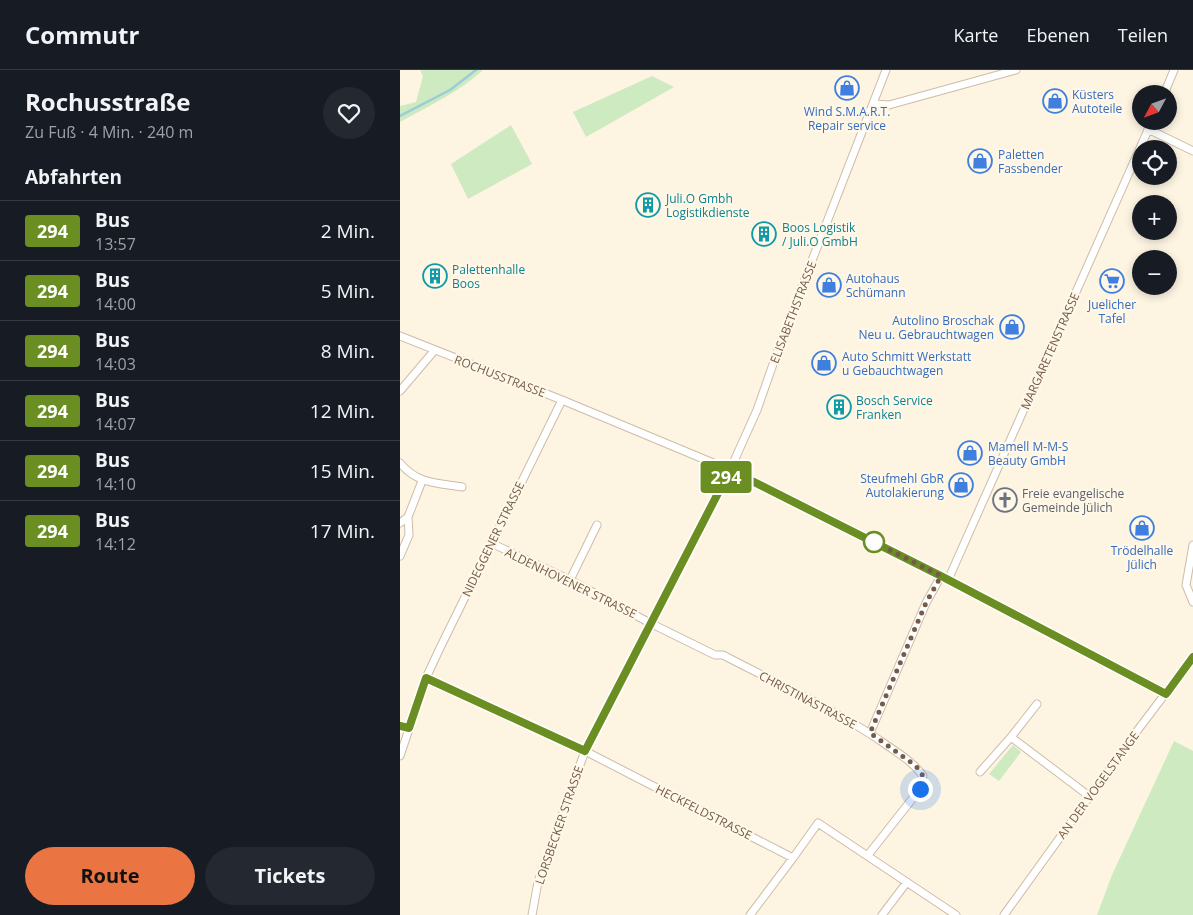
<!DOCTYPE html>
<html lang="de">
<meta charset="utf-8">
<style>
body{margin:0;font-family:"Open Sans",sans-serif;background:#242831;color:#f1f3f6;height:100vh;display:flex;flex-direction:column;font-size:19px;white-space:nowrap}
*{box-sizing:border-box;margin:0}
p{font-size:16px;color:#9ea1a6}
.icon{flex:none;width:28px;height:28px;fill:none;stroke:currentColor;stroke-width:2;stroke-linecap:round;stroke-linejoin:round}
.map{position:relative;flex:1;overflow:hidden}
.sheet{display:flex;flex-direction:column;background:#171b24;width:400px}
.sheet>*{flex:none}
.badge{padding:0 10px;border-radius:4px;font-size:18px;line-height:32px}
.needle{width:32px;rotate:229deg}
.tools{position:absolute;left:732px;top:15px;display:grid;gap:10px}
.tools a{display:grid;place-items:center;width:45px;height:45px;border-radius:50%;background:#171b24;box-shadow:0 2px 8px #0003;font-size:25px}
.you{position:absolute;width:25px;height:25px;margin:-12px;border:4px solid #fff;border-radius:50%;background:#1a73e8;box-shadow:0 0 0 8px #1a73e833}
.map>.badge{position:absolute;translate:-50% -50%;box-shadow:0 0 0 2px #fff}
h2{padding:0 25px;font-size:19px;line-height:45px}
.round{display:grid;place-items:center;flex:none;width:52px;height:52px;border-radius:26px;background:#242831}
.summary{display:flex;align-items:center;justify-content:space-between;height:85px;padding:0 25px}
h1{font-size:24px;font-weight:700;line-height:38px}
.primary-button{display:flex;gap:10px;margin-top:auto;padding:10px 25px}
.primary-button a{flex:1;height:58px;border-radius:30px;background:#eb7443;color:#111;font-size:20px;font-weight:700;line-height:58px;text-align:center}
.primary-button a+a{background:#242831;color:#f1f3f6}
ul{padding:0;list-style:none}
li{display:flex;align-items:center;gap:15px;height:60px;padding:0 25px;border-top:1px solid #363941}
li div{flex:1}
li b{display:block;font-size:19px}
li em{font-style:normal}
li .badge{min-width:55px;font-weight:700;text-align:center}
header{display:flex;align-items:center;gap:30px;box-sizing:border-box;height:70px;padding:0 25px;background:#171b24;border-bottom:1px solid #363941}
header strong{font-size:24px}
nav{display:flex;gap:28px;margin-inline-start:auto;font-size:18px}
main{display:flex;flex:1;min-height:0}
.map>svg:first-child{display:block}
</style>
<header>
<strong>Commutr</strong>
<nav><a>Karte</a><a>Ebenen</a><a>Teilen</a></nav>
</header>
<main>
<section class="sheet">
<div class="summary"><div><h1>Rochusstraße</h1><p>Zu Fuß · 4 Min. · 240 m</p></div><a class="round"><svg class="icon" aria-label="heart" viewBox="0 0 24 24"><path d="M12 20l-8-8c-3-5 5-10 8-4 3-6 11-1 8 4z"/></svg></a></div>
<h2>Abfahrten</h2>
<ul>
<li><span class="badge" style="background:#6b8e23;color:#fff">294</span><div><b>Bus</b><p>13:57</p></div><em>2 Min.</em></li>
<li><span class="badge" style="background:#6b8e23;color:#fff">294</span><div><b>Bus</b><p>14:00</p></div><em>5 Min.</em></li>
<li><span class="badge" style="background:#6b8e23;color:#fff">294</span><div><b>Bus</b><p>14:03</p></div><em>8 Min.</em></li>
<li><span class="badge" style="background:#6b8e23;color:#fff">294</span><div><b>Bus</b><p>14:07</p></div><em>12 Min.</em></li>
<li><span class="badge" style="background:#6b8e23;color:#fff">294</span><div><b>Bus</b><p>14:10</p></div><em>15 Min.</em></li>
<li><span class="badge" style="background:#6b8e23;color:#fff">294</span><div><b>Bus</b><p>14:12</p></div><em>17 Min.</em></li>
</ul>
<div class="primary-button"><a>Route</a><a>Tickets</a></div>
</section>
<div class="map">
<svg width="793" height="845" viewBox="0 0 793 845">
<rect width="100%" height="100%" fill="#fdf4e2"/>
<path fill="#ceeac0" d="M20,0h63c-24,22 -54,36 -83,52v-16l16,-4 7,-26z
M252,6l22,11 -88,50 -13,-25z
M111,55l21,39 -64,35 -17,-35z
M774,671l19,10v164h-96l15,-40z
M613,675l8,7 -22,29 -10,-7z"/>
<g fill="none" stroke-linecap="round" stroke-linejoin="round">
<path stroke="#9ccbd9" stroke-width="2.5" d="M0,46l50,-26 26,-20"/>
<g stroke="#cebca8" stroke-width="9">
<path id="minor" d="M764,24l10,-24
M474,34l15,1 127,-35
M748,59l45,22
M0,266l162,64 168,70 211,106 225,118
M0,321l34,-40
M0,393c17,21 37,20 62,24
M0,453l8,-6
M91,473l79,37 80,43 65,32h8c55,29 114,55 165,91 13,9 26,17 35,30l-3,13 -52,66
M793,475l-7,40 7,17
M0,486l9,-21 -1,-18 14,-36
M170,510l27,-55
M548,510l204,-459
M26,608l159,73 208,107 25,-35 138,92
M637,634l-26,33 78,59
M0,656l9,2
M470,663l56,-130 15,-27
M0,686l26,-78 13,-28 123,-250
M580,702l31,-35
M132,845l6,-33 47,-131 145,-281 27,-60 28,-80 101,-260
M350,845l43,-57
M482,845l25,-33
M604,845l130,-180 59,-78"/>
</g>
<use href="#minor" stroke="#fff" stroke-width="7"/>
</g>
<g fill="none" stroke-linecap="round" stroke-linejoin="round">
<g stroke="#fff" stroke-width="11">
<path id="line" d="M0,656l9,2 17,-50 159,73 145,-281 211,106 225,118 27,-37"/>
</g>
<use href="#line" stroke="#6b8e23" stroke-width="8"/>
<path stroke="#755b48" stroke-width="5" stroke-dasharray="0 9" d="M474,472l67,34 -15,27 -56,130 46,33 7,10 -3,13"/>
</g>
<defs>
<g id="shop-ring" transform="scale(1.25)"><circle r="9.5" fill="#fff8e8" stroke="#3f7fe0" stroke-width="1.5"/><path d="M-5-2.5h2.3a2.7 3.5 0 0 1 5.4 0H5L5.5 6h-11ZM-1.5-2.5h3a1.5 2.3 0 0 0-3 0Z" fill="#3f7fe0"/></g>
<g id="building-ring" transform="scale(1.25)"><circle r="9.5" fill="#fff8e8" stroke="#0f9aa8" stroke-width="1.5"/><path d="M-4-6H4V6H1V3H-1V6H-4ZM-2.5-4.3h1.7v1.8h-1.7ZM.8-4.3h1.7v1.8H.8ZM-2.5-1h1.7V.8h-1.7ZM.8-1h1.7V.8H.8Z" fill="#0f9aa8"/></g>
<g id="supermarket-ring" transform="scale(1.25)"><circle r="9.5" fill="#fff8e8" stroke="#3f7fe0" stroke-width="1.5"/><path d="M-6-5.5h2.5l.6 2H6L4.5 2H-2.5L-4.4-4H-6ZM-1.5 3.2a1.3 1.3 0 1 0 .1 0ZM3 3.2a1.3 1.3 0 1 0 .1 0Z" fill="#3f7fe0"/></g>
<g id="church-ring" transform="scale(1.25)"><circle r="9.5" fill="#fff8e8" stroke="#6b7280" stroke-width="1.5"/><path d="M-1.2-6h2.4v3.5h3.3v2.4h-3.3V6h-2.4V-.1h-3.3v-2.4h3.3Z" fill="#6b7280"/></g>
</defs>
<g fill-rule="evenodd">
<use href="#shop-ring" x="447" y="18"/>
<use href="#shop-ring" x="655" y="31"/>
<use href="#shop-ring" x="580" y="91"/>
<use href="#building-ring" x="248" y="135"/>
<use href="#building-ring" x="364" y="164"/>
<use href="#building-ring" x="35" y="206"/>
<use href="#supermarket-ring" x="712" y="211"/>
<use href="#shop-ring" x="429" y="215"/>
<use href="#shop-ring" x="612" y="257"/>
<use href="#shop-ring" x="424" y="293"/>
<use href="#building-ring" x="439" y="337"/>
<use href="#shop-ring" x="570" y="383"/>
<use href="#shop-ring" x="561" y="415"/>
<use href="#church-ring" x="605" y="430"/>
<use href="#shop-ring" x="742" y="458"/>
</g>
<circle fill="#fff" stroke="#6b8e23" stroke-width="2.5" cx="474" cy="472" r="10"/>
<g text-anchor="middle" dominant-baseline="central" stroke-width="4.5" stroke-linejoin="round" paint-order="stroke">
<g font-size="12" fill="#366cbe" stroke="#fff8e8" text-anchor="start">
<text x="672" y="24">Küsters<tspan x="672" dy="14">Autoteile</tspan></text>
<text x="447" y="41" text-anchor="middle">Wind S.M.A.R.T.<tspan x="447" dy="14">Repair service</tspan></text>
<text x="598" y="84">Paletten<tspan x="598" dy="14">Fassbender</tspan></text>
<text x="446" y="208">Autohaus<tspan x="446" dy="14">Schümann</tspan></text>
<text x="712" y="234" text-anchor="middle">Juelicher<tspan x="712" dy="14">Tafel</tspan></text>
<text x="594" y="250" text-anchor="end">Autolino Broschak<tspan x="594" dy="14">Neu u. Gebrauchtwagen</tspan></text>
<text x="442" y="286">Auto Schmitt Werkstatt<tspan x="442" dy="14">u Gebauchtwagen</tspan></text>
<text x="588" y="376">Mamell M-M-S<tspan x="588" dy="14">Beauty GmbH</tspan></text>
<text x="544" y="408" text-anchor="end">Steufmehl GbR<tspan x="544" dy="14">Autolakierung</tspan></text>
<text x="742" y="480" text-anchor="middle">Trödelhalle<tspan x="742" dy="14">Jülich</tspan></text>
</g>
<g font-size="12" fill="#0d838f" stroke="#fff8e8" text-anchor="start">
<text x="266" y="128">Juli.O Gmbh<tspan x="266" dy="14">Logistikdienste</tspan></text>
<text x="382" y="157">Boos Logistik<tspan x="382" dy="14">/ Juli.O GmbH</tspan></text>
<text x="52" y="199">Palettenhalle<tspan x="52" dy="14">Boos</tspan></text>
<text x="456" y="330">Bosch Service<tspan x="456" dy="14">Franken</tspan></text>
</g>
<g font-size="12" fill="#755b48" stroke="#fff8e8">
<text transform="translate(393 242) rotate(-69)">ELISABETHSTRASSE</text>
<text transform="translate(650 281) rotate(-66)">MARGARETENSTRASSE</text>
<text transform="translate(100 306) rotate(21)">ROCHUSSTRASSE</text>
<text transform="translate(93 469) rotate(-64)">NIDEGGENER STRASSE</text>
<text transform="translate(171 513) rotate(26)">ALDENHOVENER STRASSE</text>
<text transform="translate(408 630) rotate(28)">CHRISTINASTRASSE</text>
<text transform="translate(698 715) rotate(-54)">AN DER VOGELSTANGE</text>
<text transform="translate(304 742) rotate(27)">HECKFELDSTRASSE</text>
<text transform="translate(159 755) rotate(-71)">LORSBECKER STRASSE</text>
</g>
<g font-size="12" fill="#5b616d" stroke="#fff8e8" text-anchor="start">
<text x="622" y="423">Freie evangelische<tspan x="622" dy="14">Gemeinde Jülich</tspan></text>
</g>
</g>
</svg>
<div class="tools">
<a><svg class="needle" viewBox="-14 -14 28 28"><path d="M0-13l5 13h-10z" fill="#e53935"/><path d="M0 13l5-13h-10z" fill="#9ea1a6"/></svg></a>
<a><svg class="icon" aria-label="locate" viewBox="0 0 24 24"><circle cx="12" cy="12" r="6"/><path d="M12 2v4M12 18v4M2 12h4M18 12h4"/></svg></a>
<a>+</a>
<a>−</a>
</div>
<div class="you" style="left:520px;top:719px"></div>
<b class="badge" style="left:326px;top:407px;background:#6b8e23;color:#fff">294</b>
</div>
</main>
